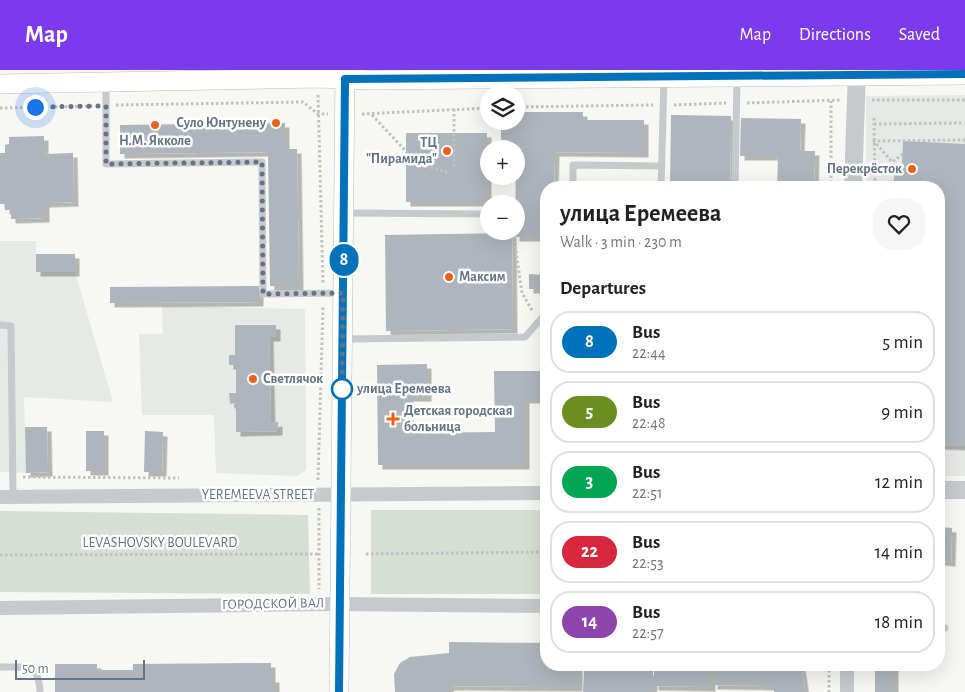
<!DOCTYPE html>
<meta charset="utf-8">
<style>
body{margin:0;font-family:"Alegreya Sans",sans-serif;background:#f6f6f6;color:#222;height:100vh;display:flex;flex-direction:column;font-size:19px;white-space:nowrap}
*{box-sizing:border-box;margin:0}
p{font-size:16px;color:#767676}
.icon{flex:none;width:28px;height:28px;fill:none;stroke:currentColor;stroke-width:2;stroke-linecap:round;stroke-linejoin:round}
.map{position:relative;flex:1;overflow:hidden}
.details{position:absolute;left:540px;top:111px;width:405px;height:490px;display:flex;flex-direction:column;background:#fff;border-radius:20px;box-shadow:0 5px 20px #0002}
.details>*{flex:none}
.badge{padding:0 10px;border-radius:16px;font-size:18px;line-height:32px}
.buttons{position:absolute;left:480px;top:15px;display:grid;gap:10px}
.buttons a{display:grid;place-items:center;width:45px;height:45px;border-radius:50%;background:#fff;box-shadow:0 5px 20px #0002;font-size:25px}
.scale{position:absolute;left:15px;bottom:12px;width:130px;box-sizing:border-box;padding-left:5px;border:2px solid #647486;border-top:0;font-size:14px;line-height:18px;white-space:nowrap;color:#647486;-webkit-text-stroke:4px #fff;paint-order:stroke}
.you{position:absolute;width:25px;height:25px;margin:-12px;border:4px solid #fff;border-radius:50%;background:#1a73e8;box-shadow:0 0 0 8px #1a73e833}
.map>.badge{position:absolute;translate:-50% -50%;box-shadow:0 0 0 2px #fff}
h2{padding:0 20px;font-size:19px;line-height:45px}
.round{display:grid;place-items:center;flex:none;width:52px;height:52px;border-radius:20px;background:#f6f6f6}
.head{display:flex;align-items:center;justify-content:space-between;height:85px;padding:0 20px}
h1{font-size:24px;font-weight:700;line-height:38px}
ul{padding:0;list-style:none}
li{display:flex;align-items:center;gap:15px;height:62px;margin:0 10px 8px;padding:0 10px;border:2px solid #e0e0e0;border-radius:20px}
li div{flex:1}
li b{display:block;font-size:19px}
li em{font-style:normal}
li .badge{min-width:55px;font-weight:700;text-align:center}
header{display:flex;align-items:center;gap:30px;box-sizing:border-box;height:70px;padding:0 25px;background:#7c3aed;color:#fff}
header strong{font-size:24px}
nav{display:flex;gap:28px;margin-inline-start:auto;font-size:18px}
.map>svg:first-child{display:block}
</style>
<header>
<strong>Map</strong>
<nav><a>Map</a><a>Directions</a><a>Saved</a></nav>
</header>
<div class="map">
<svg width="965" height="622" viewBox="0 0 965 622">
<defs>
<filter id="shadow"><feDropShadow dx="4.5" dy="4.5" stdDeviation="0" flood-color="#0004"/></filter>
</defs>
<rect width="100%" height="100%" fill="#f7f7f3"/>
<path fill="#e7e9e7" d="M965,25v381h-26v-288h-73v-92z
M0,171h36v31h39l38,130 -89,-5 2,76 -26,-1z
M162,236l143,3 1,161 -9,6 -81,-3 -2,-58h-72l-3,-81h24z"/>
<path fill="#d7dfd4" d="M371,440h175v84h-175z
M0,441l308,4 2,79 -310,-2z"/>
<path fill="#aeb5bc" filter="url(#shadow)" d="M516,42h67v8h61v33l-89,-1 -1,36h-8v49h-31l1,-88v-2l-15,-1v-25h15z
M671,45l60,1 -1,72h-60z
M741,48l60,1 -1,32h15l-1,37h-37l1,-32h-38z
M285,53v26h12l2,137h-29l-2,-134 -148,2v-29z
M406,63h81v69h-81z
M44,66v18l29,-1 1,49 -29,1v15l-34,1v-9h-6v-6h-5v-51h5v-8l4,-1v-7z
M903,71l62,3v302l-26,-1v-257h-46l2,-23h7z
M512,163l1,96 -127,2 -1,-96z
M36,184h39v18h-39z
M529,204l17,1v14h-17z
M259,216v16l-149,1v-16z
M235,255h41v12h-7l2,86 7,-1v9l-42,1v-29l-6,1 -1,-11h7v-28h-7v-10h6z
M427,294v33h-18v36l86,-1 -1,-61h52v28h-21v66h-147l-1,-100z
M25,357h22l1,45 -22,1z
M86,361h18v40h-18z
M145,361l18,1 -1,40h-18z
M939,457l13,1 -1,34 -12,-1z
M449,572l97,1v22h32v22l-129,-1v6h-54l-1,-18 6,-11 10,-6 39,-4z
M271,593v15h4v14h-220v-28h42v6h36v-6z
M654,595h57v22l-57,-1z
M713,595h88l4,27h-31v-6l-61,-1z
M875,595h19v27h-19z
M584,600l69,1v21h-70z"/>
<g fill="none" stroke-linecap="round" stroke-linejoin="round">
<g stroke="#b8bdc2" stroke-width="20">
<path id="secondary" d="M0,14l318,-6 53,2 594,-5
M339,622l6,-622"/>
</g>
<path stroke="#c0c1c4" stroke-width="3" stroke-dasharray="2.5 2.5" stroke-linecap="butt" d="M318,25l5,189
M872,30h93
M747,33l94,-3
M116,35l187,-3 15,12h10
M674,35l52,-2
M516,37l137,-2
M0,38l95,-2
M454,39v58
M362,44l127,-6
M372,45l45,48 32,10
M874,48l1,70
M874,54l91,-1
M903,84l-11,8 -18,-21 91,-1
M831,118v-87
M513,161l9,62 11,19
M23,407l156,1
M318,410l5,-175
M319,438v81
M366,484l180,-2
M0,485l319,-1
M829,595v27"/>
<path stroke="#c6cacd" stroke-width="7" d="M106,12v82l156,-2 1,132 80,-1
M573,118v-23l89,1
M661,118l3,-110
M735,118l2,-111
M344,143l145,1
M0,255l11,1 2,171
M343,269l182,-2 21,-24
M939,558h6
M0,597c25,1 39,-6 40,25"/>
<path stroke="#c6cacd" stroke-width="14" d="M0,427l546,-4
M0,538l339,-4 207,2
M847,622v-27"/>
<path stroke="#c6cacd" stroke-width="18" d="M853,118l4,-118
M939,420h26"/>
<use href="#secondary" stroke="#fff" stroke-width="19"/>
</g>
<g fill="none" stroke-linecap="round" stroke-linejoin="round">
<g stroke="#fff" stroke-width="11">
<path id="line" d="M339,622l6,-613 620,-5"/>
</g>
<use href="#line" stroke="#0072bc" stroke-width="8"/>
<path stroke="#647486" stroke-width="5" stroke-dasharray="0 9" d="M35,37l71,-1v58l156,-2 1,132 80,-1 -1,96"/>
</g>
<g fill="#ee601c" stroke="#fff" stroke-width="2">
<circle cx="276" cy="53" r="5"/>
<circle cx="155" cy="55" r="5"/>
<circle cx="447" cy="81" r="5"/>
<circle cx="912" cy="99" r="5"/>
<circle cx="449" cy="207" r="5"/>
<circle cx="253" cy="309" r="5"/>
<path d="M390.5 341.5h5v5h5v5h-5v5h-5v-5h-5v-5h5z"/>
</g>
<circle fill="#fff" stroke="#0072bc" stroke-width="2.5" cx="342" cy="319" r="10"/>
<g text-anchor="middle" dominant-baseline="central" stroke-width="5" stroke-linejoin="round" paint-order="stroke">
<g font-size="14" font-weight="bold" fill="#647486" stroke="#fff" text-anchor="end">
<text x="266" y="53">Суло Юнтунену</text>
<text x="155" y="71" text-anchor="middle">Н.М. Якколе</text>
<text x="437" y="73">ТЦ<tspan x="437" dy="16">"Пирамида"</tspan></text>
<text x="902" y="99">Перекрёсток</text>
<text x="459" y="207" text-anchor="start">Максим</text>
<text x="263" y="309" text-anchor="start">Светлячок</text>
<text x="404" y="341" text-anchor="start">Детская городская<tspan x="404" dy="16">больница</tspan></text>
</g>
<g font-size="14" font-weight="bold" fill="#647486" stroke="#fff" text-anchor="start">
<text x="357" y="319">улица Еремеева</text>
</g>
<g font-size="14" fill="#647486" stroke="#fff">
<text x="258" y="425">YEREMEEVA STREET</text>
<text x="160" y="473">LEVASHOVSKY BOULEVARD</text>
<text transform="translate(273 534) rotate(-1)">ГОРОДСКОЙ ВАЛ</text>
</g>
</g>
</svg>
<div class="buttons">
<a><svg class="icon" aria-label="layers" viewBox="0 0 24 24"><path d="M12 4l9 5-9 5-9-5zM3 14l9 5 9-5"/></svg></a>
<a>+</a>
<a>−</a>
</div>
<div class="scale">50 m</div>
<div class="you" style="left:35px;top:37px"></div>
<b class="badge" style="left:344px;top:190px;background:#0072bc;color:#fff">8</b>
<section class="details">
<div class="head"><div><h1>улица Еремеева</h1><p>Walk · 3 min · 230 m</p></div><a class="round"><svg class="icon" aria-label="heart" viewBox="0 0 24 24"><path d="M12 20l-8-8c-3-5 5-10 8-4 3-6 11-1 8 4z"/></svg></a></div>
<h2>Departures</h2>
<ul>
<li><span class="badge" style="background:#0072bc;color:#fff">8</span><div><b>Bus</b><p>22:44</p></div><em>5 min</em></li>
<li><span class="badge" style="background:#6b8e23;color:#fff">5</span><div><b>Bus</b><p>22:48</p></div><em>9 min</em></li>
<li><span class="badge" style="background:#00a651;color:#fff">3</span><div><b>Bus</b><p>22:51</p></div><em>12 min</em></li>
<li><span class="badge" style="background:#d7263d;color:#fff">22</span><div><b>Bus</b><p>22:53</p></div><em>14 min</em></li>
<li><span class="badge" style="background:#8e44ad;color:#fff">14</span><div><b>Bus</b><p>22:57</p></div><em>18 min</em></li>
</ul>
</section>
</div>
